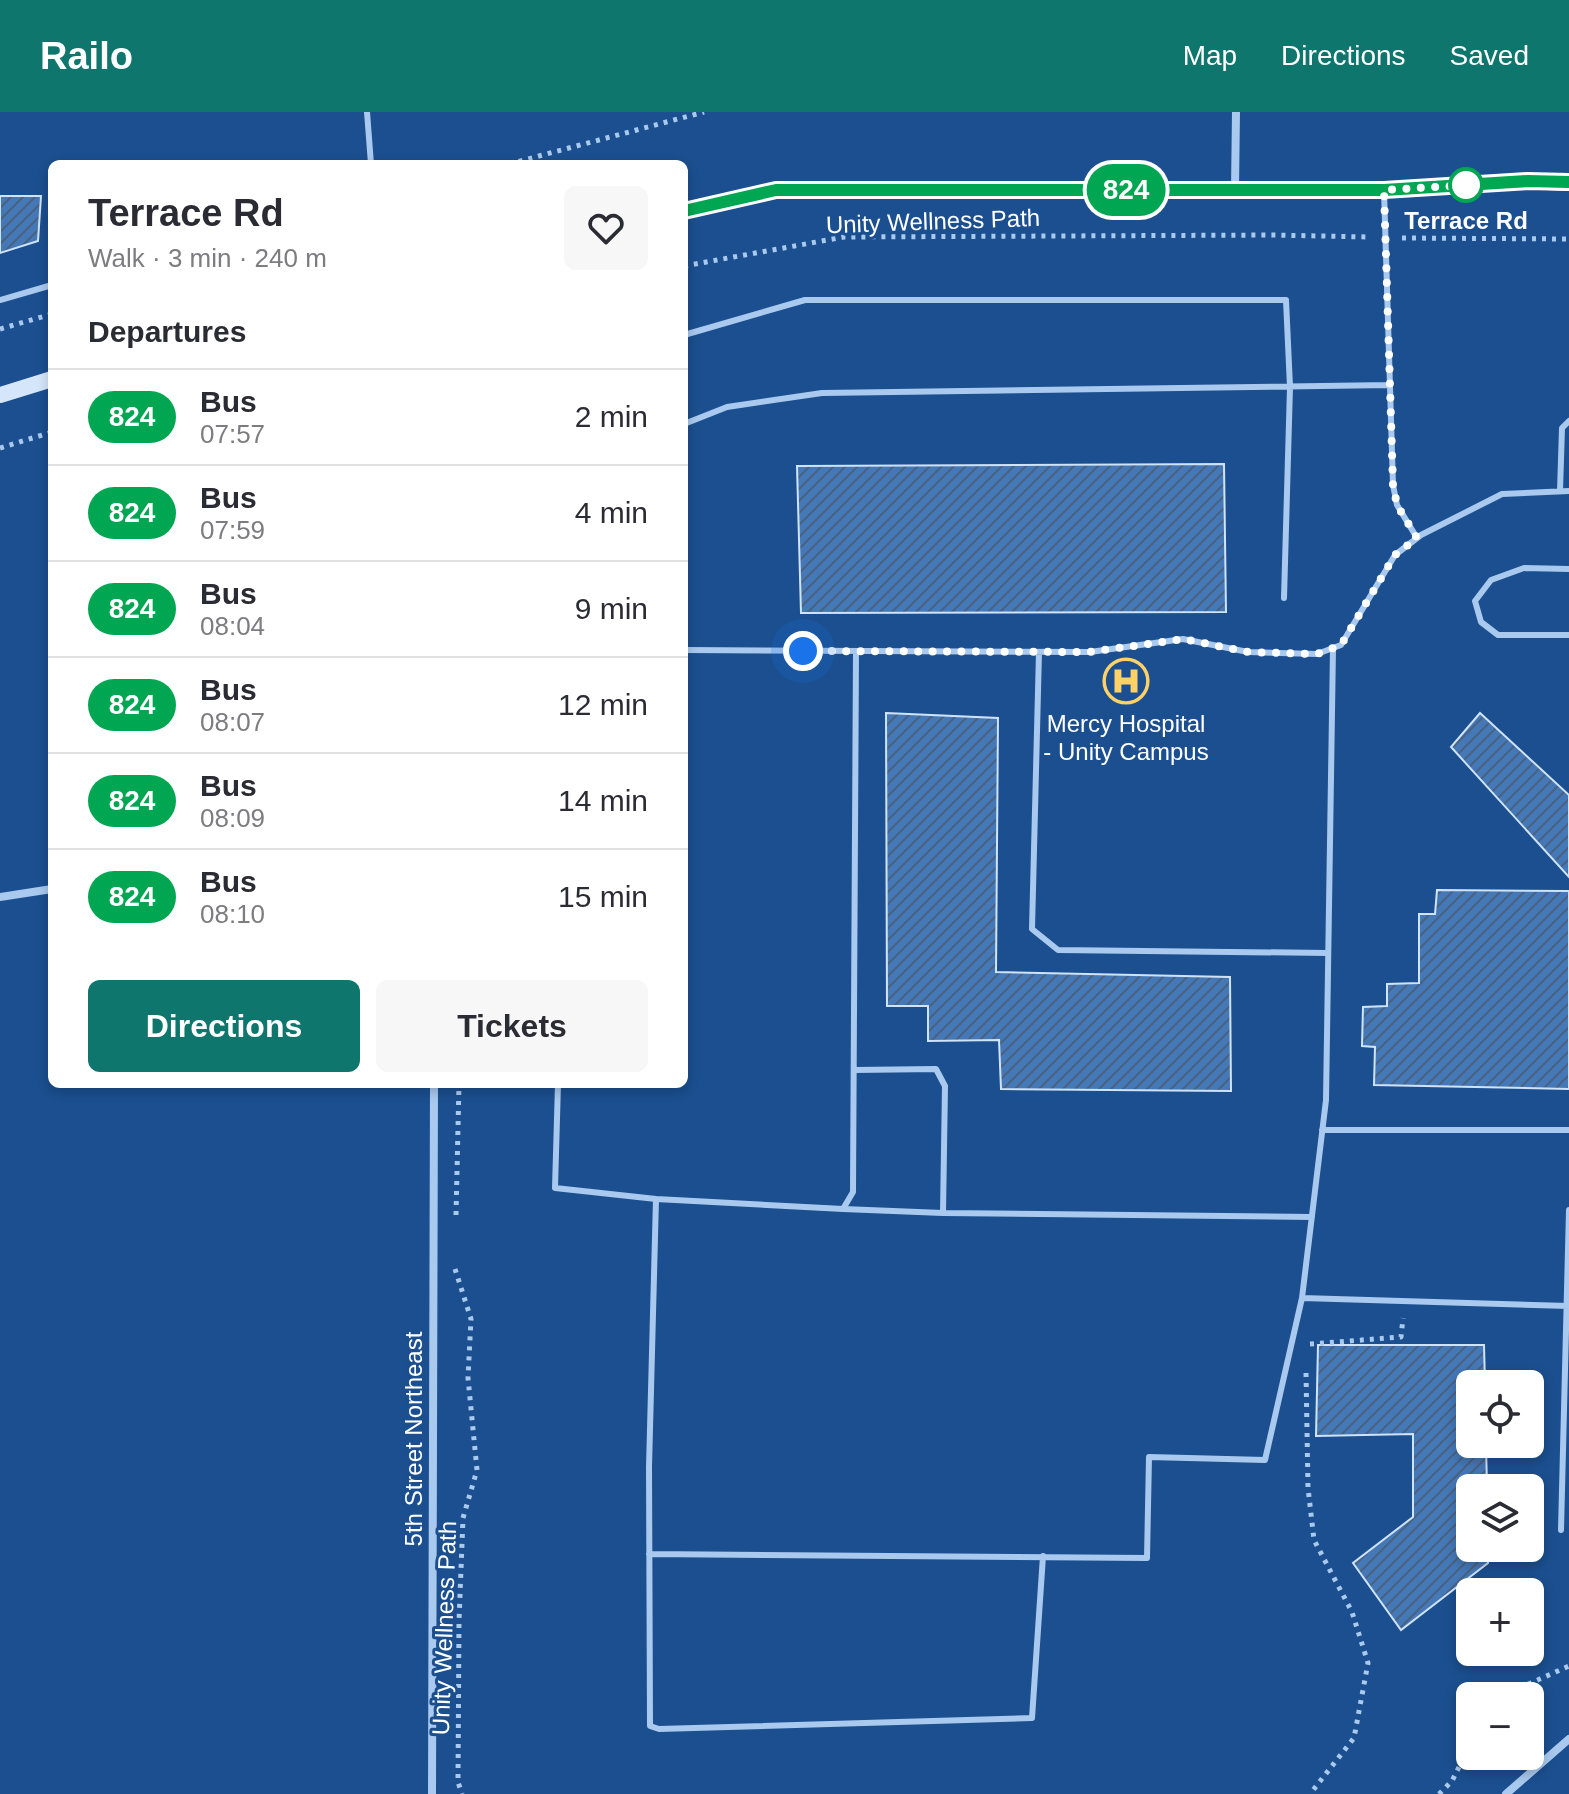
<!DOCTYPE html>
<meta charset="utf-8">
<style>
body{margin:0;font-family:Helvetica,sans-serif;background:#f7f7f7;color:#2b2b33;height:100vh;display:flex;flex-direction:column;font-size:30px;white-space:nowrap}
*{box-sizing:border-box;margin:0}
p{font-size:26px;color:#7c7c81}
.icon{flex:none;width:44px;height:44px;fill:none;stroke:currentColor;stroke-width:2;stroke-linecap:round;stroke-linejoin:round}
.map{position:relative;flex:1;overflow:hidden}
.panel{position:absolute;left:48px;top:48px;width:640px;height:928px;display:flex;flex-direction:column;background:#fff;border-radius:12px;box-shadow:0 4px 12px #0003}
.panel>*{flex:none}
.badge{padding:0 16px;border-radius:26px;font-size:28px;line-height:52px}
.controls{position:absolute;left:1456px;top:1258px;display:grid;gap:16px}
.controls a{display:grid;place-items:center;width:88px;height:88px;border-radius:12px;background:#fff;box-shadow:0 4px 12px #0003;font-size:40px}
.you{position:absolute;width:40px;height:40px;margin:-20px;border:6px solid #fff;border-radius:50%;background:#1a73e8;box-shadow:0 0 0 12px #1a73e833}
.map>.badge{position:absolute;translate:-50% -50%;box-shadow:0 0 0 4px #fff}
h2{padding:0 40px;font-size:30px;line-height:72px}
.round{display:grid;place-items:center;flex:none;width:84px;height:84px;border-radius:12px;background:#f7f7f7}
.overview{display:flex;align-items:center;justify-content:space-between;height:136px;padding:0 40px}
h1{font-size:38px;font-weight:700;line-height:60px}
.action{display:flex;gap:16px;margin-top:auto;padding:16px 40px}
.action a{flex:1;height:92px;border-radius:12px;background:#0f766e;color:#fff;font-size:32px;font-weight:700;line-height:92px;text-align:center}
.action a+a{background:#f7f7f7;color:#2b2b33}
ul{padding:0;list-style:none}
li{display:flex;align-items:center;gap:24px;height:96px;padding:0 40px;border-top:2px solid #e1e1e2}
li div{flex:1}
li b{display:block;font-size:30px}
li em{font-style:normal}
li .badge{min-width:88px;font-weight:700;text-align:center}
header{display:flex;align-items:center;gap:48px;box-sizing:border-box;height:112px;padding:0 40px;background:#0f766e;color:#fff}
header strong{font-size:38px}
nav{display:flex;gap:44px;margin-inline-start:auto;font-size:28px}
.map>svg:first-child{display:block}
</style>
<header>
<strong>Railo</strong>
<nav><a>Map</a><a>Directions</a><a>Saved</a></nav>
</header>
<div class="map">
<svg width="1569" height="1682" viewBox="0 0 1569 1682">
<defs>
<pattern id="building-hatch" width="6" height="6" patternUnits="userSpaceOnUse" patternTransform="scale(2)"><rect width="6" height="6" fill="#4478b7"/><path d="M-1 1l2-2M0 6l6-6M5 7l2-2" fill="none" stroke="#486282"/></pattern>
</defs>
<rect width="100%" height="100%" fill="#1b4f8f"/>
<path fill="url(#building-hatch)" stroke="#cfe3fa" stroke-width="2" d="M0,84h41l-3,45 -38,12z
M1224,352l2,148 -425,1 -4,-147z
M886,601l112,5 -2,254 234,5 1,114 -230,-2 -2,-49 -71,1v-35h-41z
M1480,601l89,82v82l-118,-130z
M1437,778l132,1v198l-195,-4 1,-38 -13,-1 1,-39 24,-1v-22l32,-1v-69h16z
M1318,1233h166l1,39h-15v60h16l1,44h-17v60h18v15l-87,67 -48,-67 60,-46v-83l-97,2z"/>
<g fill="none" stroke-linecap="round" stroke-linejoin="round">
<path stroke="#a9c9ee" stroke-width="5" stroke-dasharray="4 6" stroke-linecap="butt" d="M509,52l195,-52
M1402,126l167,1
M684,154l160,-29 429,-2 95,2
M0,217l52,-15
M0,336l52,-16
M456,1103l3,-131
M455,1157l16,50 -3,59 9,92 -14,48 -4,103 -1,161 4,12
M1310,1232l91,-7 2,-19
M1306,1261l2,115 6,52 38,72 16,51 -14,75 -44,56
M1512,1584l12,-10 45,-20
M1439,1682l13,-13 18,-36"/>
<path stroke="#a9c9ee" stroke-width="6" d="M367,0l4,52
M1384,78l9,295 4,20 20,33
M0,188l52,-15
M684,223l121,-35h481l4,87 -6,211
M684,312l43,-17 95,-14 568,-8
M1560,379l2,-63 7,-7
M1569,457l-45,-1 -33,12 -16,21 6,21 17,13h71
M1333,536l-7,452 -24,198 267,8
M684,538l406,2 93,-13 65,13 69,2 24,-9 54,-90 26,-20 81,-41 67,-3
M1039,540l-7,277 26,21 270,3
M854,958l82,-1 9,17 -2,127 369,4
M558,972l-3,104 101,11 -7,268 1,259 9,3 373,-11 11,-162
M1322,1018h247
M656,1087l187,10 10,-17 3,-541
M843,1097l100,4
M1561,1418l8,-320
M649,1442l498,4 2,-101 116,3 37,-162"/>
<path stroke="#a9c9ee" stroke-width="8" d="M1235,77l1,-77
M0,785l52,-8
M432,1682l2,-710
M1506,1682l63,-55"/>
<path stroke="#d6e6fa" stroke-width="16" d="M684,99l92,-21h608l144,-9 41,2
M0,283l52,-16"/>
</g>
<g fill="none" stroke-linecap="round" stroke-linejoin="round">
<g stroke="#fff" stroke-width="18">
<path id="line" d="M684,99l92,-21h608l144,-9 41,1"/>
</g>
<use href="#line" stroke="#00a651" stroke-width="12"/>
<path stroke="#fff" stroke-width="8" stroke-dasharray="0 14.4" d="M803,539l287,1 93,-13 65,13 69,2 24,-9 54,-90 22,-17 -20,-33 -4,-20 -9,-295 86,-5h-4"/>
</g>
<defs>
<g id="hospital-ring" transform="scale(2.3)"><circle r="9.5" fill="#1b4f8f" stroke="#ffd166" stroke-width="1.5"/><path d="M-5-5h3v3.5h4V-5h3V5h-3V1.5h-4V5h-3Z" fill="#ffd166"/></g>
</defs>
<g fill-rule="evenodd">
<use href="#hospital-ring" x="1126" y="569"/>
</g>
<circle fill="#fff" stroke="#00a651" stroke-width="4" cx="1466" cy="73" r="16"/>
<g text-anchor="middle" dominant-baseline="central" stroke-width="6" stroke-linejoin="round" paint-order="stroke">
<g font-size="24" font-weight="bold" fill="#fff" stroke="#1b4f8f">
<text x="1466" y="108">Terrace Rd</text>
</g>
<g font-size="24" fill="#fff" stroke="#1b4f8f">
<text transform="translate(933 109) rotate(-2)">Unity Wellness Path</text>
<text transform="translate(413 1327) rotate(-90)">5th Street Northeast</text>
<text transform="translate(444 1516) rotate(-88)">Unity Wellness Path</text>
</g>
<g font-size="24" fill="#fff" stroke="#1b4f8f">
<text x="1126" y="611">Mercy Hospital<tspan x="1126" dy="28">- Unity Campus</tspan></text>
</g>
</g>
</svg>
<div class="controls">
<a><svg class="icon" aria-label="locate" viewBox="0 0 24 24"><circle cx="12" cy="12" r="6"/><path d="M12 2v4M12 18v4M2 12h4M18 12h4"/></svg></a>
<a><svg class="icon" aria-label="layers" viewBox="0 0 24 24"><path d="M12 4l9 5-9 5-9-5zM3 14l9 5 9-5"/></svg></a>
<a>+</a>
<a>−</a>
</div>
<div class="you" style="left:803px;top:539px"></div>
<b class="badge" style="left:1126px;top:78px;background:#00a651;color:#fff">824</b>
<section class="panel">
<div class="overview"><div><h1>Terrace Rd</h1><p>Walk · 3 min · 240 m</p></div><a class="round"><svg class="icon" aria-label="heart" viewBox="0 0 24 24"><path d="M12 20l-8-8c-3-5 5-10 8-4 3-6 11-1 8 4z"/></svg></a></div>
<h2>Departures</h2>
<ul>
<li><span class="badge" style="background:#00a651;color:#fff">824</span><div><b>Bus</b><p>07:57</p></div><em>2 min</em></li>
<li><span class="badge" style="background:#00a651;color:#fff">824</span><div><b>Bus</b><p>07:59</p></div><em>4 min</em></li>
<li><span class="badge" style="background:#00a651;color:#fff">824</span><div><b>Bus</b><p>08:04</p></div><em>9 min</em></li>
<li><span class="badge" style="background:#00a651;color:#fff">824</span><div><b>Bus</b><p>08:07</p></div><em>12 min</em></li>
<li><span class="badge" style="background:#00a651;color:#fff">824</span><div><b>Bus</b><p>08:09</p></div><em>14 min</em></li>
<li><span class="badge" style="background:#00a651;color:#fff">824</span><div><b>Bus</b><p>08:10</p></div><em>15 min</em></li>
</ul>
<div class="action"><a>Directions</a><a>Tickets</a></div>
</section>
</div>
